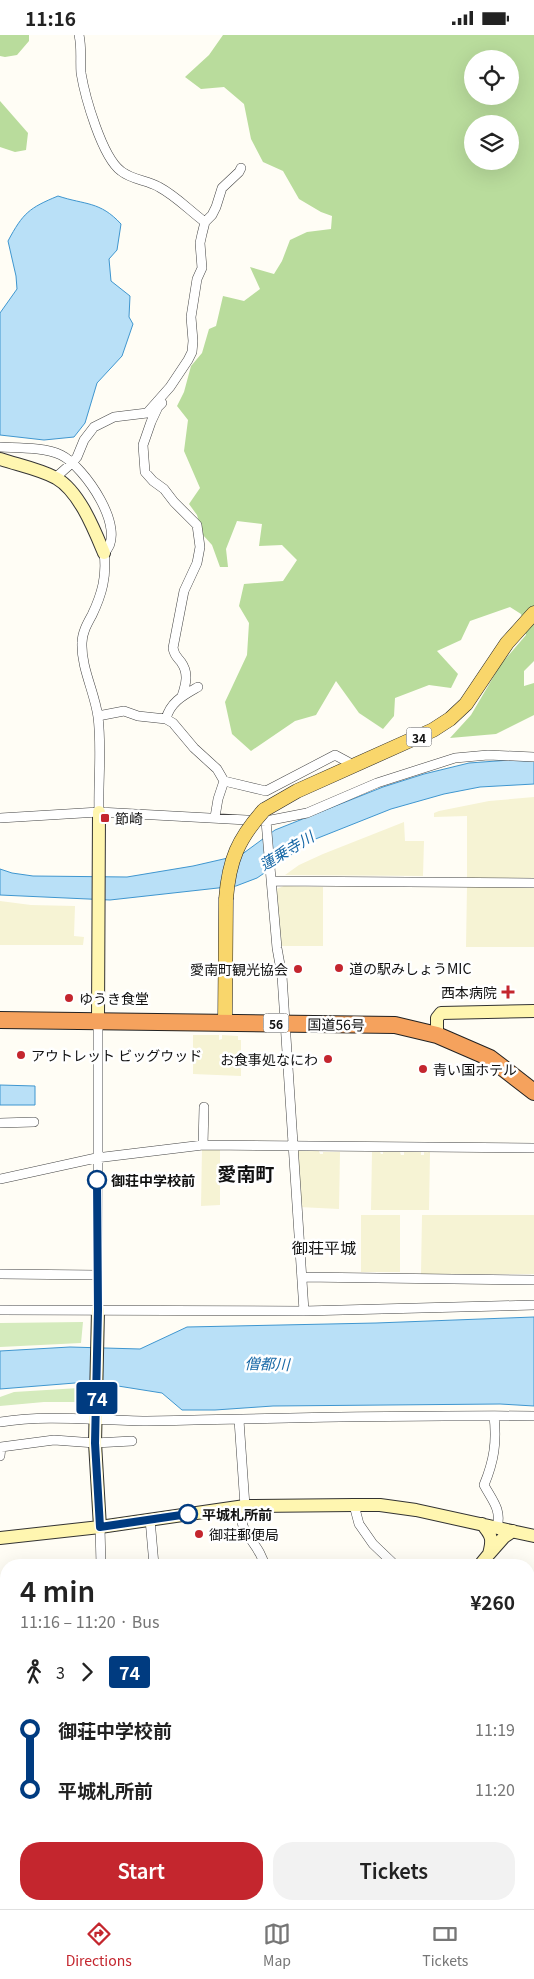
<!DOCTYPE html>
<meta charset="utf-8">
<style>
body{margin:0;font-family:Georgia,"Noto Sans JP",serif;background:#f2f2f2;color:#222;height:100vh;display:flex;flex-direction:column;font-size:19px;white-space:nowrap}
*{box-sizing:border-box;margin:0}
p{font-size:16px;color:#767676}
.icon{flex:none;width:28px;height:28px;fill:none;stroke:currentColor;stroke-width:2;stroke-linecap:round;stroke-linejoin:round}
.map{position:relative;flex:1;overflow:hidden}
.panel{position:absolute;left:0px;top:1524px;width:535px;height:351px;display:flex;flex-direction:column;background:#fff;border-radius:20px 20px 0 0;box-shadow:0 5px 20px #0002}
.panel>*{flex:none}
.badge{padding:0 10px;border-radius:4px;font-size:18px;line-height:32px}
.fabs{position:absolute;left:464px;top:15px;display:grid;gap:10px}
.fabs a{display:grid;place-items:center;width:55px;height:55px;border-radius:50%;background:#fff;box-shadow:0 5px 20px #0002;font-size:25px}
.map>.badge{position:absolute;translate:-50% -50%;box-shadow:0 0 0 2px #fff}
.legs{display:flex;align-items:center;gap:8px;height:55px;padding:0 20px;font-size:16px}
.legs p{margin-inline-start:auto}
.headline{display:flex;align-items:center;justify-content:space-between;height:85px;padding:0 20px}
h1{font-size:28px;font-weight:600;line-height:38px}
.button{display:flex;gap:10px;margin-top:auto;padding:10px 20px}
.button a{flex:1;height:58px;border-radius:20px;background:#c4262e;color:#fff;font-size:20px;font-weight:600;line-height:58px;text-align:center}
.button a+a{background:#f2f2f2;color:#222}
ul{padding:0 20px;list-style:none}
li{display:flex;align-items:center;gap:18px;height:60px;font-size:19px}
li i{display:grid;place-items:center;width:8px;height:100%;margin:0 6px;background:currentColor}
li i::after{content:'';width:12px;height:12px;margin:-6px;border:4px solid;border-radius:50%;background:#fff}
li p{margin-inline-start:auto}
li:first-child i{background:linear-gradient(#0000 50%,currentColor 0)}
li:last-child i{background:linear-gradient(currentColor 50%,#0000 0)}
.status{display:flex;justify-content:space-between;align-items:center;height:35px;padding:0 25px;background:#fff;direction:ltr}
.status svg{height:14px;fill:currentColor}
.dock{display:flex;justify-content:space-around;align-items:center;height:70px;border-top:1px solid #e0e0e0;background:#fff;font-size:14px;color:#767676}
.dock a{display:grid;justify-items:center;gap:2px}
.dock .selected{color:#c4262e}
.map>svg:first-child{display:block}
</style>
<div class="status"><b>11:16</b><svg viewBox="0 0 49 12"><path d="M0 12V9h3v3zM5 12V6h3v6zM10 12V3h3v9zM15 12V0h3v12zM26 1h20v11H26zM47 4h2v5h-2z"/></svg></div>
<div class="map">
<svg width="534" height="1874" viewBox="0 0 534 1874">
<rect width="100%" height="100%" fill="#fffdf5"/>
<path fill="#f6f3d4" d="M534,762v83l-67,-1v-63l-33,1v-4l5,-2 50,-10z
M404,787l1,19h19l-1,35 -138,-1 14,-10 24,-11z
M284,851l39,1v59h-42l-5,-57z
M467,851l67,1v60h-68z
M0,866l31,4 44,1 -1,30 10,1 -1,8h-83z
M193,1000h26v5l3,-1v-4l16,1v4h3v36l-48,-2z
M202,1114l18,1v55l-19,1z
M296,1116h23l1,3h3v-2h17l-1,57 -40,-2z
M372,1117h8l1,2h2v-2h17l1,3h3v-3h17v3h3v-3h6l-1,58h-58z
M361,1180h39v57h-39z
M422,1180h112v59h-113z"/>
<path fill="#d5ebbd" d="M83,1287l-2,21 -81,4v-24z
M79,1353l1,14h-36l-44,4v-9l14,-5z"/>
<path fill="#b9dc9c" fill-rule="evenodd" d="M0,0h29v6l-12,14 -12,2 -5,-1z
M223,0h311v626l-10,10v15l10,-3v32l-38,19 -46,4 21,-23 30,-51 25,-29 -5,-21 -11,-7 -40,14 -9,19 -24,11 21,23 -7,14 -22,-3 -34,13 -1,18 -11,13 -24,-16 -23,-32 -20,34 -21,6 -44,30 -19,-17 -7,-32 22,-47 2,-32 -10,-17 5,-22 39,-3 14,-21 -15,-15 -23,1 3,-22 -25,-3 -11,28 2,18h-8l-8,-22 -9,-10 -6,-20 -8,-11 11,-16 -16,-37 4,-31 -11,-14 7,-14 7,-26 11,-13 7,-24 7,-3 7,-30 21,5 16,-12 -10,-22 24,7 8,-13 8,-21 17,-8 24,-3 1,-13 -11,-4 -22,-13 -16,-28 -20,-9 -12,-23 -7,-35 -20,-17 -23,2 -16,-12 24,-22zM472,24h38v37h-38zM472,89h38v37h-38z
M0,66l28,32 -2,17 -11,2 -15,-5z"/>
<path fill="#b9e0f7" stroke="#3f96cf" d="M58,161c27,9 42,5 63,28l-4,26 -8,9 2,22 19,15 -1,21 4,7 -11,32 -25,27 -12,40 -11,14 -30,3 -44,-5v-122l17,-24 -1,-13 -8,-35c15,-28 21,-33 50,-45z
M510,725l24,1v23l-54,3 -36,7 -53,15 -78,31 -56,38 -21,8 -126,14 -110,-5v-26l12,4 21,3 94,1 66,-11 48,-11 34,-25 108,-43 41,-13 45,-11z
M0,1050l35,1v19h-35z
M534,1282v89l-34,-2 -227,2 -58,4h-33l-20,-17 -44,-7 -43,-3 -75,6v-38l70,-4 70,2 47,-22 189,-4z"/>
<g fill="none" stroke-linecap="round" stroke-linejoin="round">
<g stroke="#444" stroke-width="10">
<path id="street" d="M79,0c3,13 1,25 2,38 4,24 21,84 40,98 11,9 26,9 38,16 17,9 31,24 46,35
M162,368l-4,4 -7,15 -8,23 2,27 8,9 11,8 10,13 23,23 3,22 -3,16 -13,28 -11,57c1,7 4,9 8,14 8,11 5,22 1,34
M0,412c17,1 45,0 61,8 23,11 68,76 43,98 3,23 -2,41 -12,62 -5,9 -10,18 -10,28 -1,25 13,50 16,74 4,31 0,64 1,95
M55,443l18,-16 4,-5 7,-17 10,-13 20,-10 33,-4 23,-26 18,-27 4,-8 1,-11 -2,-24 6,-38 5,-11 -2,-25 2,-9 3,-12 7,-7 4,-8 6,-19 17,-16 2,-4
M98,681l26,-5 14,5 28,3 7,4 21,25 23,21 7,12 -6,18 -3,18
M166,684c4,-17 18,-24 32,-32
M224,746l42,10 69,-36 13,7
M0,783l99,-6 167,9 41,-8 70,-30 78,-25 33,-3 46,2
M266,786l11,127 5,28 22,335
M272,846l262,2
M98,985v290
M0,1088l34,-1
M203,1110l1,-38
M0,1144l96,-21 107,-13 331,3
M0,1239l98,1
M302,1242l232,3
M0,1275l304,1 230,-6
M494,1381c3,26 0,45 -10,69 8,15 18,25 13,42
M239,1385l6,86c-13,24 16,37 19,59
M0,1387c49,-8 98,-1 147,-1 129,-3 258,-6 387,-5
M0,1421l1,-9 53,-7 41,3 37,-2
M354,1470l5,19 14,20 22,21
M150,1484l4,46
M100,1492l1,38
M529,1583l5,2
M0,1584l6,17
M0,1629l6,-2
M529,1684h5
M0,1768l6,1
M22,1869l1,5
M510,1869l4,5
M180,1874l1,-5"/>
</g>
<g stroke="#333" stroke-width="14">
<path id="secondary" d="M0,424c18,6 39,10 56,19 23,13 38,51 48,75
M98,985l1,-208
M437,1000v-17l4,-5 93,-2
M98,1275l-3,133 5,84
M482,1489c10,12 11,15 7,30l15,-17 9,-6
M0,1503l100,-11 145,-21 109,-1h26l36,5 118,26
M480,1530l9,-11
M402,1874l5,-5"/>
</g>
<g stroke="#222" stroke-width="15">
<path id="primary" d="M264,775l33,-19 136,-61 17,-11 16,-15 41,-61 27,-30
M225,987l1,-123"/>
</g>
<g stroke="#222" stroke-width="18">
<path id="highway" d="M0,985l395,5 42,10 53,23 44,34"/>
</g>
<use href="#street" stroke="#fff" stroke-width="9"/>
<use href="#secondary" stroke="#fff6b0" stroke-width="12"/>
<use href="#primary" stroke="#f9d66b" stroke-width="14"/>
<use href="#highway" stroke="#f5a25d" stroke-width="16"/>
<g stroke="#222" stroke-width="15" stroke-linecap="butt">
<path id="primary-bridge" d="M226,864c3,-39 12,-60 38,-89"/>
</g>
<use href="#primary-bridge" stroke="#f9d66b" stroke-width="14"/>
</g>
<g fill="none" stroke-linecap="round" stroke-linejoin="round">
<g stroke="#fff" stroke-width="11">
<path id="line-1" d="M97,1145l1,130 -3,133 5,84 88,-13"/>
</g>
<use href="#line-1" stroke="#003b80" stroke-width="8"/>
</g>
<g fill="#c4262e" stroke="#fff" stroke-width="2">
<rect x="100" y="778" width="10" height="10" rx="2.5"/>
<circle cx="339" cy="933" r="5"/>
<circle cx="298" cy="934" r="5"/>
<path d="M505.5 949.5h5v5h5v5h-5v5h-5v-5h-5v-5h5z"/>
<circle cx="69" cy="963" r="5"/>
<circle cx="21" cy="1020" r="5"/>
<circle cx="328" cy="1024" r="5"/>
<circle cx="423" cy="1034" r="5"/>
<circle cx="199" cy="1499" r="5"/>
</g>
<g fill="#fff" stroke="#003b80" stroke-width="2.5">
<circle cx="97" cy="1145" r="9"/>
<circle cx="188" cy="1479" r="9"/>
</g>
<g text-anchor="middle" dominant-baseline="central" stroke-width="5" stroke-linejoin="round" paint-order="stroke">
<g fill="#fff" stroke="#585858" stroke-width="1">
<rect x="406.5" y="692.5" width="25" height="19" rx="4"/>
<rect x="263.5" y="978.5" width="25" height="19" rx="4"/>
</g>
<g font-size="12" font-weight="bold" fill="#111">
<text x="419" y="702">34</text>
<text x="276" y="988">56</text>
</g>
<g font-size="14" fill="#111" stroke="#fff" text-anchor="start">
<text x="115" y="783">節崎</text>
<text x="349" y="933">道の駅みしょうMIC</text>
<text x="288" y="934" text-anchor="end">愛南町観光協会</text>
<text x="497" y="957" text-anchor="end">西本病院</text>
<text x="79" y="963">ゆうき食堂</text>
<text x="31" y="1020">アウトレット ビッグウッド</text>
<text x="318" y="1024" text-anchor="end">お食事処なにわ</text>
<text x="433" y="1034">青い国ホテル</text>
<text x="209" y="1499">御荘郵便局</text>
</g>
<g font-size="14" fill="#111" stroke="#fff">
<text transform="translate(336 989) rotate(1)">国道56号</text>
</g>
<g font-size="14" font-weight="bold" fill="#111" stroke="#fff" text-anchor="start">
<text x="111" y="1145">御荘中学校前</text>
<text x="202" y="1479">平城札所前</text>
</g>
<g font-size="15" font-style="italic" fill="#1768a6" stroke="#fff">
<text transform="translate(286 815) rotate(-31)">蓮乗寺川</text>
<text transform="translate(267 1328) rotate(1)">僧都川</text>
</g>
<g font-size="16" fill="#111" stroke="#fff">
<text x="324" y="1212">御荘平城</text>
</g>
<g font-size="19" font-weight="bold" fill="#111" stroke="#fff">
<text x="246" y="1137">愛南町</text>
</g>
</g>
</svg>
<div class="fabs">
<a><svg class="icon" aria-label="locate" viewBox="0 0 24 24"><circle cx="12" cy="12" r="6"/><path d="M12 2v4M12 18v4M2 12h4M18 12h4"/></svg></a>
<a><svg class="icon" aria-label="layers" viewBox="0 0 24 24"><path d="M12 4l9 5-9 5-9-5zM3 14l9 5 9-5"/></svg></a>
</div>
<b class="badge" style="left:97px;top:1363px;background:#003b80;color:#fff">74</b>
<section class="panel">
<div class="headline"><div><h1>4 min</h1><p>11:16 – 11:20 · Bus</p></div><b>¥260</b></div>
<div class="legs"><svg class="icon" aria-label="walk" viewBox="0 0 24 24"><circle cx="13" cy="4" r="2"/><path d="M13 8l-2 6 4 7M11 14l-3 7M7 12l3-4h3l4 4"/></svg>3<svg class="icon" aria-label="forward" viewBox="0 0 24 24"><path d="M9 5l7 7-7 7"/></svg><b class="badge" style="background:#003b80;color:#fff">74</b></div>
<ul>
<li><i style="color:#003b80"></i><b>御荘中学校前</b><p>11:19</p></li>
<li><i style="color:#003b80"></i><b>平城札所前</b><p>11:20</p></li>
</ul>
<div class="button"><a>Start</a><a>Tickets</a></div>
</section>
</div>
<nav class="dock">
<a class="selected"><svg class="icon" aria-label="directions" viewBox="0 0 24 24"><path d="M12 3l9 9-9 9-9-9zM9 14v-3h6M13 9l2 2-2 2"/></svg>Directions</a>
<a><svg class="icon" aria-label="map" viewBox="0 0 24 24"><path d="M3 6l6-2 6 2 6-2v14l-6 2-6-2-6 2zM9 4v14M15 6v14"/></svg>Map</a>
<a><svg class="icon" aria-label="tickets" viewBox="0 0 24 24"><path d="M3 7h18v10H3zM15 7v10"/></svg>Tickets</a>
</nav>
